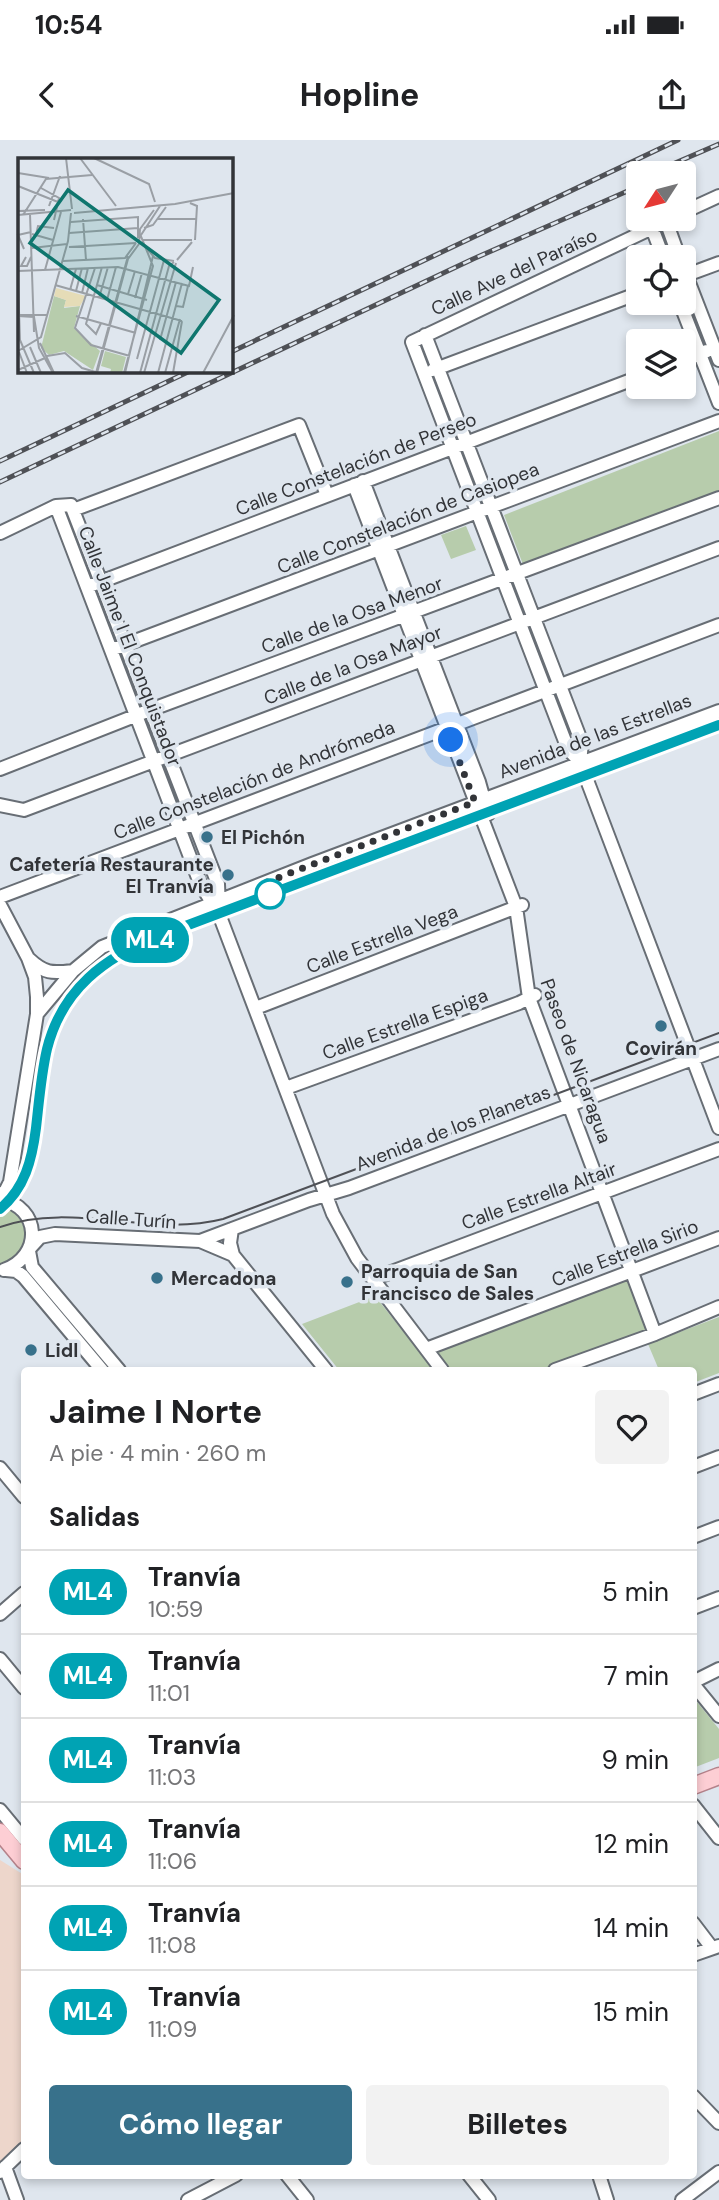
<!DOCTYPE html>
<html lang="es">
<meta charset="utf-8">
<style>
body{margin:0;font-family:"DM Sans",sans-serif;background:#f2f2f2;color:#202124;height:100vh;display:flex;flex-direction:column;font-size:26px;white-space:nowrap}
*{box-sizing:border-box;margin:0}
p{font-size:23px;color:#757577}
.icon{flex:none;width:38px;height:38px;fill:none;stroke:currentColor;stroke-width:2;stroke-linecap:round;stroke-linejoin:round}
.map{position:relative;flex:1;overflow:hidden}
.panel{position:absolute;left:21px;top:1227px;width:676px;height:812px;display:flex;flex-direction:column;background:#fff;border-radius:7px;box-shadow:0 4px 10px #0003}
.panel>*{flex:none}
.badge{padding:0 14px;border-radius:23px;font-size:24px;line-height:46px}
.needle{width:46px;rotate:234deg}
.fabs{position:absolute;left:626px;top:21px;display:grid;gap:14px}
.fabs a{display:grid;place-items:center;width:70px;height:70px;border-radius:7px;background:#fff;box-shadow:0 4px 10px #0003;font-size:35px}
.you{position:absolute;width:35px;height:35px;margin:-18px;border:5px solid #fff;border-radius:50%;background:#1a73e8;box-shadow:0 0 0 10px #1a73e833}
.map>.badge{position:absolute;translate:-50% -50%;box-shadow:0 0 0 4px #fff}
h2{padding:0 28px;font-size:26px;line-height:63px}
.round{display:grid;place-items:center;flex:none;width:74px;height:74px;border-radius:7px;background:#f2f2f2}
.head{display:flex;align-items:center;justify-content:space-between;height:119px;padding:0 28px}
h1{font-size:33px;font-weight:700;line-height:52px}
.action{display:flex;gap:14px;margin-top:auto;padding:14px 28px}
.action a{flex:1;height:80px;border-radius:7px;background:#38718b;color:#fff;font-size:28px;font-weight:700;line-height:80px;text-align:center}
.action a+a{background:#f2f2f2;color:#202124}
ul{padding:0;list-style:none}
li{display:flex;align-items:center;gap:21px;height:84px;padding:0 28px;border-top:2px solid #e0e0e0}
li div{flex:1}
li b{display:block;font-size:26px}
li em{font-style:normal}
li .badge{min-width:77px;font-weight:700;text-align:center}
.status{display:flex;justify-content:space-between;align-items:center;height:49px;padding:0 35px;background:#fff;direction:ltr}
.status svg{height:19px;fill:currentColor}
header{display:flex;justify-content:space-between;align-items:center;height:91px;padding:0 28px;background:#fff;font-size:32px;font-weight:700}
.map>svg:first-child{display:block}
</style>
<div class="status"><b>10:54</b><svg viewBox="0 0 49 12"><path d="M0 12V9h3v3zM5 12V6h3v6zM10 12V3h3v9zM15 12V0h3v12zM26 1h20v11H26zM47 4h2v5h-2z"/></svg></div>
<header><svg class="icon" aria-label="back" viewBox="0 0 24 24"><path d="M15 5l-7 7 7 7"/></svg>Hopline<svg class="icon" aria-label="share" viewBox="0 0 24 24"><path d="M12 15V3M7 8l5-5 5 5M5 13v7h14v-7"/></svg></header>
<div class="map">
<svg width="719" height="2060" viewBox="0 0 719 2060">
<rect width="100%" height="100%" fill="#dfe6ee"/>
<path fill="#edd6cb" d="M0,1720l24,15v265l-24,23z"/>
<path fill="#b7ccac" d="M719,291v62l-195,74 -20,-52z
M466,386l10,24 -25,9 -10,-24z
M0,1066c33,8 34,52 0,58z
M633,1131l22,58 -106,41h-106l-16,-21z
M375,1156l59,74h-95l-37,-46z
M719,1177v56l-26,10v-13h-34l-11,-26z
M693,1557l26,32v29l-26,10z"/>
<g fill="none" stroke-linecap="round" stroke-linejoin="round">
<g stroke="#686e75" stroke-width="16">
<path id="minor" d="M684,72l35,-16
M671,79l-259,123 156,407 12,13 10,26 129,340
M666,81l13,36
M652,88l11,29
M684,130l35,90
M684,136l35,-13
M680,163l39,100
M425,195l157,408 -2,19
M684,219l23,-8
M433,230l206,-77
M363,341l116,301 9,32
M354,345l162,422 13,91 126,336
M56,366l144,377 19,31 114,300 24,44 85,112
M73,370l226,-85 28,70
M0,393l56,-27 15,-1 147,379 1,23
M87,447l552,-210
M111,510l608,-229
M0,629l150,-59 569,-212
M0,665l24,5 695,-262
M0,757l719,-272
M0,765l28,53 7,19 2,20v17l-27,168 -4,8 -6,6
M29,819c16,15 23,14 44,12
M256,868l266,-103
M37,874l36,-43 29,-24 210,-83 407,-153
M286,948l233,-85 16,-8
M0,1059c41,8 43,57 4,71
M232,1089l-2,14 3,12 93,115
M200,1101l109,-41 40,-12 370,-139
M30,1108l10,-11 15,-3 145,7 33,14
M29,1111l3,16 87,103
M6,1130l10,1 7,5 79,94
M373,1139l346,-130
M426,1209l293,-111
M555,1230l100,-36 64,-27
M693,1254l26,-10
M693,1327l26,-10
M0,1328l24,29
M693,1397l26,-10
M693,1468l26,-10
M0,1474l24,-21
M0,1519l24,29
M693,1542l26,-13
M693,1544l26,32
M693,1665l26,33
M0,1670l24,29
M693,1783l19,25
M693,1815l26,-9
M693,1956l26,27
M5,2027l12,33
M0,2032l24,-23
M287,2035l20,25
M469,2035l20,25
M599,2035l8,25
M188,2060l48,-25
M682,2060l37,-28"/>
</g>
<g stroke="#b5838b" stroke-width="19">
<path id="major" d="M693,1646l26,-10
M0,1692l24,29"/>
</g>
<use href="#minor" stroke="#fff" stroke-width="12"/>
<use href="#major" stroke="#fdced4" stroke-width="16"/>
<path stroke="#4f5156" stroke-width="2" d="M0,1069c25,-21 31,-49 36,-81 13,-101 19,-151 123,-192l560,-211
M0,1087c73,-26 150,11 223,-8l496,-186"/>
<g stroke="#4f5156" stroke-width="5">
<path id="rail" d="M652,33l67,-29
M231,212l447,-212
M0,321l190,-90
M0,342l473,-223 166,-73"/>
</g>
<use href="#rail" stroke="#dfe6ee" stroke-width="2.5" stroke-dasharray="8" stroke-linecap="butt"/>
</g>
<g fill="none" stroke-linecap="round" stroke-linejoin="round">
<g stroke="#fff" stroke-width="16">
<path id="line" d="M0,1069c25,-21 32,-49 36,-81 3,-26 5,-53 11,-79 15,-60 58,-92 112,-113l560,-211"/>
</g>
<use href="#line" stroke="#00a3b4" stroke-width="10"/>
<path stroke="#323438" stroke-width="7" stroke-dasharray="0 12.6" d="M270,754l-3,-12 208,-80 -24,-62"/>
</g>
<g fill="#38718b" stroke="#dfe6ee" stroke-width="2.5">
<circle cx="207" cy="697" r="7"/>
<circle cx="228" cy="735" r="7"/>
<circle cx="661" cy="886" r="7"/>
<circle cx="157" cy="1138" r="7"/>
<circle cx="347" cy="1142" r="7"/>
<circle cx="31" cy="1210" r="7"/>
</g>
<circle fill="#fff" stroke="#00a3b4" stroke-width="3.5" cx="270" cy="754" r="14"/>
<g text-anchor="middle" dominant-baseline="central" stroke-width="7" stroke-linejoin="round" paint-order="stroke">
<g font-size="19" fill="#323438" stroke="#dfe6ee">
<text transform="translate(514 132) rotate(-25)">Calle Ave del Paraíso</text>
<text transform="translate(356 324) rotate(-21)">Calle Constelación de Perseo</text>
<text transform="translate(408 378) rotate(-21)">Calle Constelación de Casiopea</text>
<text transform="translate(352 475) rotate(-20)">Calle de la Osa Menor</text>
<text transform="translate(130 506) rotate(69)">Calle Jaime I El Conquistador</text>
<text transform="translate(353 525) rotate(-21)">Calle de la Osa Mayor</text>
<text transform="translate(595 596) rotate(-21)">Avenida de las Estrellas</text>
<text transform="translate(254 640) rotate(-21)">Calle Constelación de Andrómeda</text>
<text transform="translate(382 799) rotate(-21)">Calle Estrella Vega</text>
<text transform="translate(405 884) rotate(-20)">Calle Estrella Espiga</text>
<text transform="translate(576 921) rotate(70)">Paseo de Nicaragua</text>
<text transform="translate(453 988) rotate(-21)">Avenida de los Planetas</text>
<text transform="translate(539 1056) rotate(-20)">Calle Estrella Altair</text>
<text transform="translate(131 1079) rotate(4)">Calle Turín</text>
<text transform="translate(625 1113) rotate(-21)">Calle Estrella Sirio</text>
</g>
<g font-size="19" font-weight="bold" fill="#323438" stroke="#dfe6ee" text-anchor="start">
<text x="221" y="697">El Pichón</text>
<text x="214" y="724" text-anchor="end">Cafetería Restaurante<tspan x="214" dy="22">El Tranvía</tspan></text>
<text x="661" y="908" text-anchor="middle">Covirán</text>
<text x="361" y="1131">Parroquia de San<tspan x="361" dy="22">Francisco de Sales</tspan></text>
<text x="171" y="1138">Mercadona</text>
<text x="45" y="1210">Lidl</text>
</g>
</g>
<g transform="translate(18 18)">
<rect width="215" height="215" fill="#dfe6ee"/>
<path d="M36,138l12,4 -2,8 16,-2 -6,22 26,23 -7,19 -29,-19 -15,4 -8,-7zM87,193l21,6 -4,16h-12l1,-4 -10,-3z" fill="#b7ccac"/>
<path d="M38,130l30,8 -6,10 -16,1 2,-7 -12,-4z" fill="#e5dcb7"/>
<path fill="none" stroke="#9a9fa5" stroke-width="2" d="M48,0l6,51M62,0l36,48M76,0l55,26 6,18M0,15l31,5M0,28l40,16M23,30l18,10 -5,22M172,45l7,3 -2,34M31,48l11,-30M0,53l27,-1M56,55l101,-9 59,-11M12,56l4,118M0,57l53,-5M5,57l23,-36 46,-4M65,61l3,41M139,61h39M53,64l67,-5v21M126,70l9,-3 13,-18M51,75l69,-5M14,76l21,6M18,77l2,-9 16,2M123,77l19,-29M124,82h50M124,85l13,15 19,3M51,89l67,-4M14,90l35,-4M6,91l-6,-14 13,-3M8,99l-5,9h6l4,-9M159,102l15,-18M45,103l62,-3 11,-15M77,110l-20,60 16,17 39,11M27,112l16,-58M0,113l100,-4 71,19 4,-19M0,124l2,58 14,33M37,127l127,36M79,127l50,15M52,132l6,-21M58,133l6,-23M64,135l6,-25M110,136l7,-23M81,140l9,-31M117,140l7,-25M89,142l9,-33M158,148l7,1 5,-21M0,157h30M0,158l16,1 5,31 14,25M58,158l60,17M83,165l-5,11 -10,-10 16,-57M142,182l16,-58M22,185l14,30M12,189l11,26M0,193l23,-14 27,-96 3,-28M1,194l8,21M29,198l18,-3 17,15 17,5M119,201l27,-99M0,212l27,-12M78,215l32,-117M79,215l31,-114 11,-15 1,-15 14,-19M106,215l29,-107 -13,-32M107,215l28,-117M122,215l29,-107 5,-4M126,215l32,-110M140,215l24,-90M147,215l15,-54M155,215l9,-52M185,215l31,-58"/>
<path fill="#0f766e" fill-opacity="0.15" stroke="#0f766e" stroke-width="3.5" d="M50,32l151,110 -38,53 -151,-110z"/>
<rect width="215" height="215" fill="none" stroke="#323438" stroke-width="3.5"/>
</g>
</svg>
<div class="fabs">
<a><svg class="needle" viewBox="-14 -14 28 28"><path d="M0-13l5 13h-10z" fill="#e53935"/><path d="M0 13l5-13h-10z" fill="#757577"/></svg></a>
<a><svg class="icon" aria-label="locate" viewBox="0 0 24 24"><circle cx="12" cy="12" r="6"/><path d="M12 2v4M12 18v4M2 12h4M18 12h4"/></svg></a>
<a><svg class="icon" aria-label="layers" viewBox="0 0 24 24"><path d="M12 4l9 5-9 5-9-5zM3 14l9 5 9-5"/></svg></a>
</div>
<div class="you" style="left:451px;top:600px"></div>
<b class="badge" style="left:150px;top:800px;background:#00a3b4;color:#fff">ML4</b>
<section class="panel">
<div class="head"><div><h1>Jaime I Norte</h1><p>A pie · 4 min · 260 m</p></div><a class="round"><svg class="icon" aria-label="heart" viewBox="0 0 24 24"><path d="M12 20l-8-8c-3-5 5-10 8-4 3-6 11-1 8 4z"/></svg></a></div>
<h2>Salidas</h2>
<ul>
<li><span class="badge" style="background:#00a3b4;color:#fff">ML4</span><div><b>Tranvía</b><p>10:59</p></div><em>5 min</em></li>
<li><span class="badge" style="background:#00a3b4;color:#fff">ML4</span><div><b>Tranvía</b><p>11:01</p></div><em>7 min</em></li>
<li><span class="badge" style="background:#00a3b4;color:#fff">ML4</span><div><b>Tranvía</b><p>11:03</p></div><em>9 min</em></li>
<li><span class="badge" style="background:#00a3b4;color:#fff">ML4</span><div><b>Tranvía</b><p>11:06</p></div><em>12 min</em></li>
<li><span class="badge" style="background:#00a3b4;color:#fff">ML4</span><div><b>Tranvía</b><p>11:08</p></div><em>14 min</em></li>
<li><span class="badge" style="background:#00a3b4;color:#fff">ML4</span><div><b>Tranvía</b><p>11:09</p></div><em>15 min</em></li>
</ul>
<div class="action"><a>Cómo llegar</a><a>Billetes</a></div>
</section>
</div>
